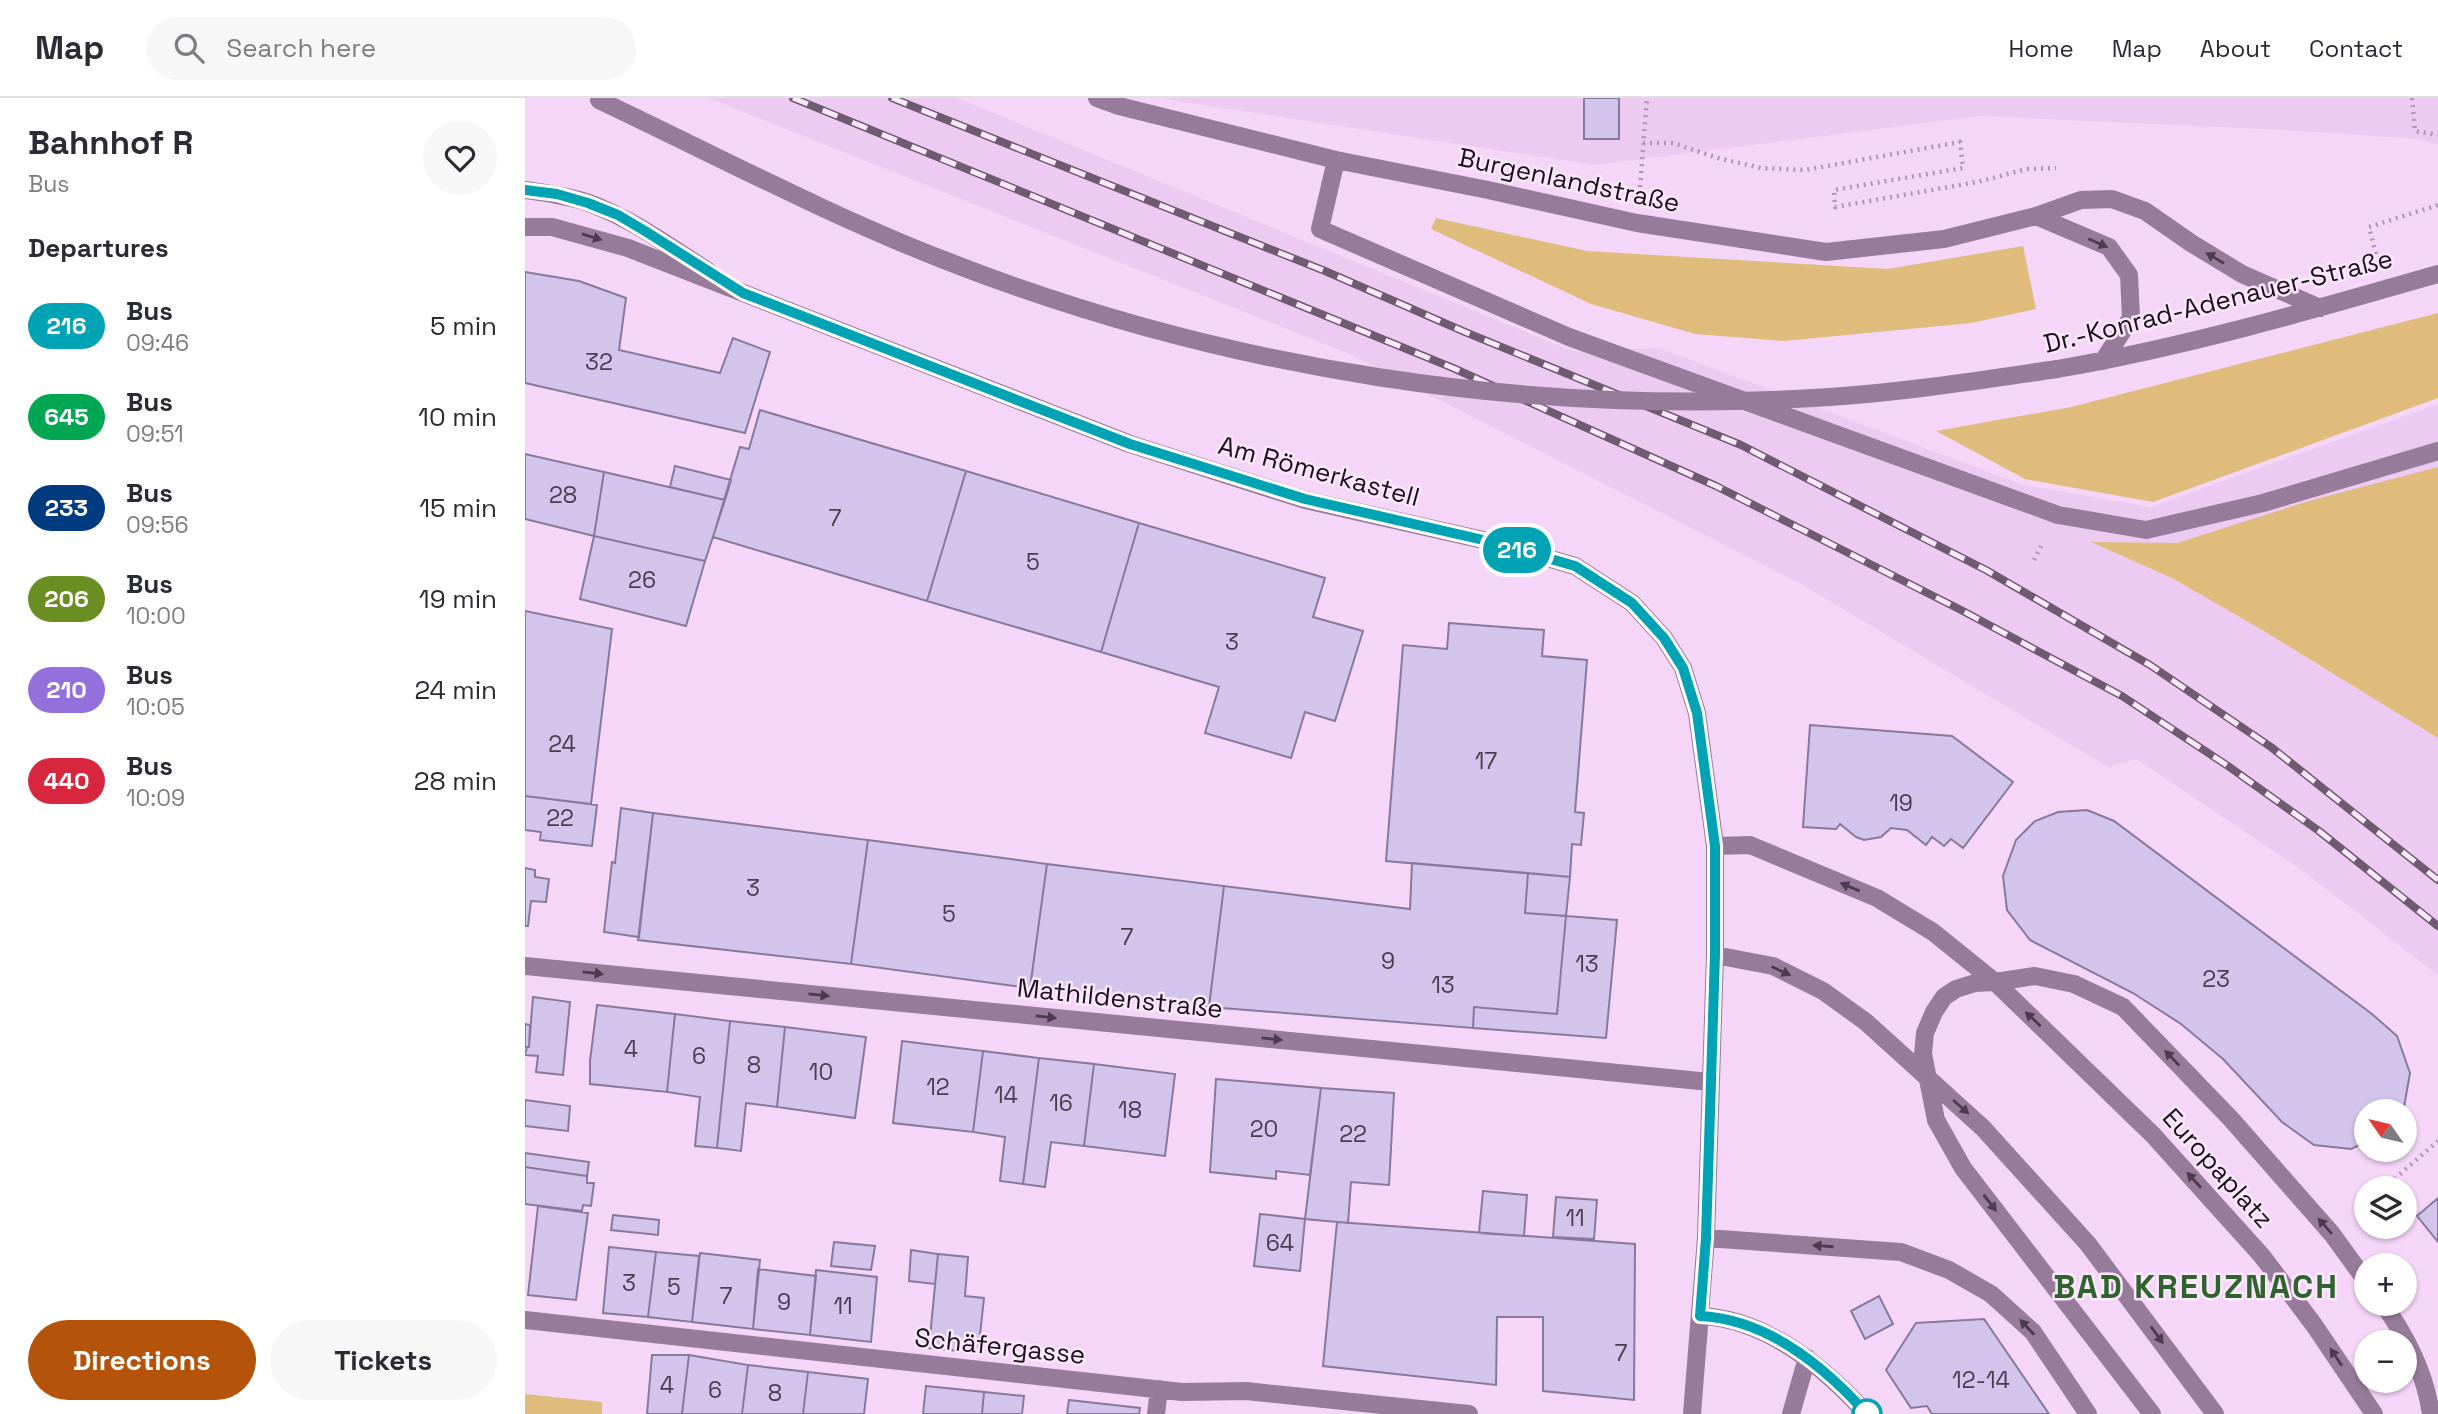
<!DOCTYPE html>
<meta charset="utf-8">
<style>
body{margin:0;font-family:"Space Grotesk",sans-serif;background:#f7f7f7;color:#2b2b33;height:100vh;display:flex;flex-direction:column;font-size:26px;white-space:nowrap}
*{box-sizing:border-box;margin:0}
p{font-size:23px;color:#7c7c81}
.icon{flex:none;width:38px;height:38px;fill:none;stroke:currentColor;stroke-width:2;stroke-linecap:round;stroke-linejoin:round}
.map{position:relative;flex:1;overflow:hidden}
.drawer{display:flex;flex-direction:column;background:#fff;width:525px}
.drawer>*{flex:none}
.badge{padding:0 14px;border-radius:23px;font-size:24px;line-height:46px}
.needle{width:46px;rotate:304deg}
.controls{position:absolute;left:1829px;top:1001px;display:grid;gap:14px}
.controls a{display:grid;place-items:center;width:63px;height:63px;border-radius:50%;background:#fff;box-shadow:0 2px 5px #0004;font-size:35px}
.map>.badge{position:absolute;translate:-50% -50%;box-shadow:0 0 0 4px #fff}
h2{padding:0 28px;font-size:26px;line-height:63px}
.round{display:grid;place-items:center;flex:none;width:74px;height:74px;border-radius:37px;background:#f7f7f7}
.headline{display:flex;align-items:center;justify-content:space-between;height:119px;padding:0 28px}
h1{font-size:33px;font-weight:800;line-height:52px}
.cta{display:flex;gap:14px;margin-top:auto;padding:14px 28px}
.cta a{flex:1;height:80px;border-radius:42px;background:#b45309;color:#fff;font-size:28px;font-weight:800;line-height:80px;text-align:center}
.cta a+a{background:#f7f7f7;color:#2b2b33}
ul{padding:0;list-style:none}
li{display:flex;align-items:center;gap:21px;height:91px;padding:0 28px}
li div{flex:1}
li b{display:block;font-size:26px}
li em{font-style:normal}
li .badge{min-width:77px;font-weight:700;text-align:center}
header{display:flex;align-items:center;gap:42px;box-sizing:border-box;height:98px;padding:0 35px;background:#fff;border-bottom:2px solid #e1e1e2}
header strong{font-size:33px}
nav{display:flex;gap:38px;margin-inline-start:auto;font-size:24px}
.search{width:490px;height:63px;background:#f7f7f7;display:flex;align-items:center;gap:18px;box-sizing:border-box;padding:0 24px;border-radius:38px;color:#7c7c81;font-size:26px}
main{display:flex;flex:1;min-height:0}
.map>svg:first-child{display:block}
</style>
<header>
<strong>Map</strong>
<div class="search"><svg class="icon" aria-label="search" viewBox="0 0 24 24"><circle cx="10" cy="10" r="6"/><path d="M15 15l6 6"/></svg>Search here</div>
<nav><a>Home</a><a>Map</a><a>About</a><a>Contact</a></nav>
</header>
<main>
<section class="drawer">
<div class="headline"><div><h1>Bahnhof R</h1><p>Bus</p></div><a class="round"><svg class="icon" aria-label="heart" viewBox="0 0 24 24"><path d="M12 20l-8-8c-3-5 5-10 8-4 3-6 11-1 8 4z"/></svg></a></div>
<h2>Departures</h2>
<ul>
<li><span class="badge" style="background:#00a3b4;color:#fff">216</span><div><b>Bus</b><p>09:46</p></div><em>5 min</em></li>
<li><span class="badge" style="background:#00a651;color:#fff">645</span><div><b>Bus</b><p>09:51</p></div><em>10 min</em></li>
<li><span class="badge" style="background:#003b80;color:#fff">233</span><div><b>Bus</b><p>09:56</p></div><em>15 min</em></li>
<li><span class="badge" style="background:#6b8e23;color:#fff">206</span><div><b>Bus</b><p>10:00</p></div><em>19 min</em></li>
<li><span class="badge" style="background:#9370db;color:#fff">210</span><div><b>Bus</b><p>10:05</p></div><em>24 min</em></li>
<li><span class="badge" style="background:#d7263d;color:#fff">440</span><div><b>Bus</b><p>10:09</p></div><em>28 min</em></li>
</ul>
<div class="cta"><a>Directions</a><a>Tickets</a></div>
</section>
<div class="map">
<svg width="1913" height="1316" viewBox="0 0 1913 1316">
<rect width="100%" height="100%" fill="#f5d6f8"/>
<path fill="#edcaf2" d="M183,0h249l615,253 87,-3 364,137 128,22 287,-103v571l-139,-107 -163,-109 -28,8 -307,-183 -454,-231z
M633,0h1280v47l-19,-6 -136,-9 -303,-14 -385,49z"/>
<path fill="#dfbc7b" d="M911,120l151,33 301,18 135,-23 13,63 -65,14 -187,18 -89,-7 -104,-30 -160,-75z
M1913,215v85l-285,104 -128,-23 -89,-48 135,-24z
M1913,369v271l-174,-107 -92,-53 -81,-36 86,1 132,-42z
M0,1296l77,8v12h-77z"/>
<path fill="#d3c4eb" stroke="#87799d" stroke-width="2" d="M1059,0h35v41h-35z
M0,174l54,9 47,17 -7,52 101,23 13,-35 37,14 -25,81 -220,-50z
M235,312l206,61 -39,130 -214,-64 27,-90 9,2z
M0,356l79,18 -10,64 -69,-17z
M150,368l56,14 -6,20 -55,-13z
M441,373l173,52 -38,129 -174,-51z
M79,374l121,28 -20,61 -111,-25z
M614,425l186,55 -12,39 50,14 -28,90 -30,-9 -14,46 -86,-25 14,-46 -118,-35z
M69,438l111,25 -19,65 -106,-27z
M0,513l87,18 -21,175 -66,-8z
M924,525l95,7 -2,26 45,4 -12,152 9,1 -3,32 -9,-1 -2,33 -184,-16 17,-216 44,4z
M1285,627l142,11 61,46 -50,66 -12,-9 -7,7 -12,-9 -6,8 -19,-15 -16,-2 -10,9 -17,3 -8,-3 -16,-13 -4,5 -33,-2z
M0,698l72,9 -5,41 -52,-6 1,-8 -16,-2z
M96,710l32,5 -14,124 -35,-5 8,-70 3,1z
M1562,712l27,11 258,193 25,22 13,37 -6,34 -3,4h-35v31l-15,7 -37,-4 -32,-23 -59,-63 -42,-35 -48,-31 -103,-53 -23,-30 -4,-34 13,-36 19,-19 23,-9z
M128,715l215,27 -17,124 -213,-24z
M343,742l179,24 -17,124 -179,-24z
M887,765l116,10 -3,40 41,3 -9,98 -83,-7 -1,21 -264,-21 15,-121 186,23z
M522,766l177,22 -15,121 -179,-19z
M0,770l10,2v7l14,2 -3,23 -15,-1 -3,25h-3z
M1003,775l42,4 -4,39 -41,-3z
M1041,818l51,4 -11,118 -133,-10 1,-21 83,7z
M8,899l37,5 -7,73 -27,-3 2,-16 -13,-1 2,-8h2z
M72,907l78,9 -8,78 -77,-8v-23z
M150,916l55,7 -13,127 -22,-2 5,-49 -33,-5z
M205,923l55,6 -8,80 -31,-4 -5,48 -24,-3z
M0,926l5,1 -1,22h-4z
M260,929l81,10 -11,81 -78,-11z
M377,943l81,10 -10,81 -80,-9z
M458,953l56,7 -16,126 -23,-3 5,-44 -32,-5z
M514,960l55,6 -10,82 -33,-4 -6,45 -22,-3z
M569,966l81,10 -10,82 -81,-10z
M691,981l105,9 -11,87 -34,-4v8l-66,-7z
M796,990l73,5 -5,92 -38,-3 -3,41 -43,-4z
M0,1002l45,6 -2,25 -43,-5z
M0,1055l64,9 -2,14 -62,-9z
M0,1069l62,9v7h7l-3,23 -8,-1 -1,6 -57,-7z
M958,1093l44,4 -3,41 -45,-3z
M1031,1099l41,3 -3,39 -41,-2z
M1913,1100v44l-21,-26z
M13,1108l50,7 -12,87 -48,-5z
M735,1116l45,5 -5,52 -46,-5z
M88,1117l46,5 -1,15 -47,-5z
M812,1124l298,22 -1,156 -91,-9v-74h-46l-1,68 -173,-19z
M309,1144l41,4 -4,24 -40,-4z
M84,1149l47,5 -8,65 -45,-4z
M386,1152l27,4 -3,30 -26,-3z
M131,1154l43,4 -7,66 -44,-5z
M175,1155l60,7 -7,69 -61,-7z
M413,1156l30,3 -3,39 19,2 -6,55 -49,-5z
M233,1171l58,7 -6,59 -57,-6z
M291,1172l61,7 -6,65 -61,-7z
M1354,1198l14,28 -28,15 -14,-28z
M1459,1221l65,95h-117l-5,-8 -16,2 -25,-38 30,-47z
M127,1257h37l-7,59h-35z
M164,1257l59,10 -6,49h-60z
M223,1267l60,7 -5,42h-61z
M283,1274l60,7 -4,35h-61z
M401,1288l58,6 -2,22h-59z
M459,1294l40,4 -2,18h-40z
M544,1302l71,8 -1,6h-72z"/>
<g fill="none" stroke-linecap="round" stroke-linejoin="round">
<path stroke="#af96b1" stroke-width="4.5" stroke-dasharray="2 5" stroke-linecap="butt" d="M1887,0l3,33 23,4
M1118,45h30l45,15 43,10 44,2 155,-28 3,26 -129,22 1,17 142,-25 50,-13 29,-1
M1115,89l7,-89
M1851,156l-7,-27 69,-22
M1509,462l7,-14
M1859,1090l54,-47
M1834,1112l7,-6"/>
<path stroke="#977b9b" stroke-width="18" d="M572,0l22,8 217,54 152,30 149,33 189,29 118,-13 92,-23 45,-16 31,-1 33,12 46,32 51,31 78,34
M811,62l-16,69 249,108 489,178 88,15 117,-27 175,-52
M0,92c22,3 43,6 64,13 43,16 80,43 119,68
M1511,118l73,31 20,28 2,43 -28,43
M0,129h27l76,21 502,196 175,56 187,42 83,24 57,37 32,35 19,30 14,45 18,133v109l-9,283 -14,176
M1532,271c128,-22 256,-59 381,-95
M1190,748l35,-1 127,53 56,34 62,50 158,153 109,121 52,69 60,89
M1190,857l58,11 50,25 43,31 117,106 105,116 127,170
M0,868l1185,116
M1181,1140l195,14 48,18 42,24 42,38 55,82
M1858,1206c24,33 42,69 48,110
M1176,1218c66,3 123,51 166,98
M0,1222l657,72 64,-1 223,23
M631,1316l3,-25
M1266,1316l16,-56
M1627,1316l-189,-246 -27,-48 -13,-66 2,-21 9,-21 10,-15 12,-8 19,-6 20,-1 40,-6 39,8 49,23 108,112 101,115 34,47"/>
<g stroke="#6e5b70" stroke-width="8">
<path id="rail" d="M268,0l660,270 263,118 245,124 161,86 106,70 91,65 119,95
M367,0l433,173 140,61 276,113 245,125 164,95 121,82 167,133"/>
</g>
<use href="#rail" stroke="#fbe8fd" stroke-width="5" stroke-dasharray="16" stroke-linecap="butt"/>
<path stroke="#977b9b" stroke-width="18" d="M74,2c114,54 227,114 345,160 280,110 585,157 886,137 76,-5 151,-17 227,-28"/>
</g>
<defs><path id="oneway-solid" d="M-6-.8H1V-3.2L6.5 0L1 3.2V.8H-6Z" transform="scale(1.75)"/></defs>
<g fill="#4d3b4f">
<use href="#oneway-solid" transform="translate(67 139) rotate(17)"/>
<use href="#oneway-solid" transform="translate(1573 145) rotate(24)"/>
<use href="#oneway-solid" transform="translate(1690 160) rotate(-149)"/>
<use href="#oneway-solid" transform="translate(1325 789) rotate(-157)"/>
<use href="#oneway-solid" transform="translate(1256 873) rotate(25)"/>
<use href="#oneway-solid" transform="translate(68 875) rotate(6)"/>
<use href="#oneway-solid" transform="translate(294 897) rotate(6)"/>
<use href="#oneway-solid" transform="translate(521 919) rotate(6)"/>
<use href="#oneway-solid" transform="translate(1508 921) rotate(-137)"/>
<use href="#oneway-solid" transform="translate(747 941) rotate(6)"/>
<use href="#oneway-solid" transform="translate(1647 960) rotate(-134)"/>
<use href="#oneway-solid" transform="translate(1436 1009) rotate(42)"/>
<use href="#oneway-solid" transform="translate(1669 1082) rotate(-132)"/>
<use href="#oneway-solid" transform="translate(1465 1105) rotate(52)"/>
<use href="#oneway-solid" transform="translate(1800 1128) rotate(-131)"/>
<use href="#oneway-solid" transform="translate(1298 1148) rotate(-176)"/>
<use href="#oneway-solid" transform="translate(1502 1229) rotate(-133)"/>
<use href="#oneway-solid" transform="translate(1632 1237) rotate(54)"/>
<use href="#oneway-solid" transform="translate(1811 1259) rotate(-124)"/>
</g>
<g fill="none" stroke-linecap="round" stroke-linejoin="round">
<g stroke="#fff" stroke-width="16">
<path id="line" d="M0,92l32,4 31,9 30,12 27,16 98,62 387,151 175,55 187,43 83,24 57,37 32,35 19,30 14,45 18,133v108l-9,284 -6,78c67,3 125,51 167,98"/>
</g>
<use href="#line" stroke="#00a3b4" stroke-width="10"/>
</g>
<circle fill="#fff" stroke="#00a3b4" stroke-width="3.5" cx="1342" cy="1316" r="14"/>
<g text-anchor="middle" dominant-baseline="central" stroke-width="5" stroke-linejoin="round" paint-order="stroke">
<g font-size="23" fill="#493d50">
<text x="74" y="264">32</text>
<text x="38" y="397">28</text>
<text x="310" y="420">7</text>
<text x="508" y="464">5</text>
<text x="117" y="482">26</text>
<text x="707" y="544">3</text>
<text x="37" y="646">24</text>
<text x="961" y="663">17</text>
<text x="1376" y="705">19</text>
<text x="35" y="720">22</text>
<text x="228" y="790">3</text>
<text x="424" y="816">5</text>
<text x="602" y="839">7</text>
<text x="863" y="863">9</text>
<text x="1062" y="866">13</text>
<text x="1691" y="881">23</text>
<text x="918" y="887">13</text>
<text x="106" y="951">4</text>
<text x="174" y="958">6</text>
<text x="229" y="967">8</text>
<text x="296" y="974">10</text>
<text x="413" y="989">12</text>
<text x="481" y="997">14</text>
<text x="536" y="1005">16</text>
<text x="605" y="1012">18</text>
<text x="739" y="1031">20</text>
<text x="828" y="1036">22</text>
<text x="1050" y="1120">11</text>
<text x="755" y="1145">64</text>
<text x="104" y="1185">3</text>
<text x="149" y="1189">5</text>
<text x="201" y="1198">7</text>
<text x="259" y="1204">9</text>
<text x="318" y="1208">11</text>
<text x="1096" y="1255">7</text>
<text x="1456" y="1282">12-14</text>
<text x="142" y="1287">4</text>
<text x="190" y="1292">6</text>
<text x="250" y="1295">8</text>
</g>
<g font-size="26" fill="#1b101c" stroke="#fbe8fd">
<text transform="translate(1044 82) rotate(12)">Burgenlandstraße</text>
<text transform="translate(1693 203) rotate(-14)">Dr.-Konrad-Adenauer-Straße</text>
<text transform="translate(794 373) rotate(15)">Am Römerkastell</text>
<text transform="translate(595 900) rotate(6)">Mathildenstraße</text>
<text transform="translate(1693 1070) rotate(48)">Europaplatz</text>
<text transform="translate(475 1248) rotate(6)">Schäfergasse</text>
</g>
<g font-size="33" font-weight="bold" letter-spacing="2" fill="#30632e" stroke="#fbe8fd">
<text x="1671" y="1189">BAD KREUZNACH</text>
</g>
</g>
</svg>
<div class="controls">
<a><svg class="needle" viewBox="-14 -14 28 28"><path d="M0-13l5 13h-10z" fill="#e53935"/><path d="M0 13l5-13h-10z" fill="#7c7c81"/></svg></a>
<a><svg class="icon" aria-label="layers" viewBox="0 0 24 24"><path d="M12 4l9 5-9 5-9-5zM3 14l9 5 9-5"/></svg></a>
<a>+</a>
<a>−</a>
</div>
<b class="badge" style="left:992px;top:452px;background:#00a3b4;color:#fff">216</b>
</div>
</main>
